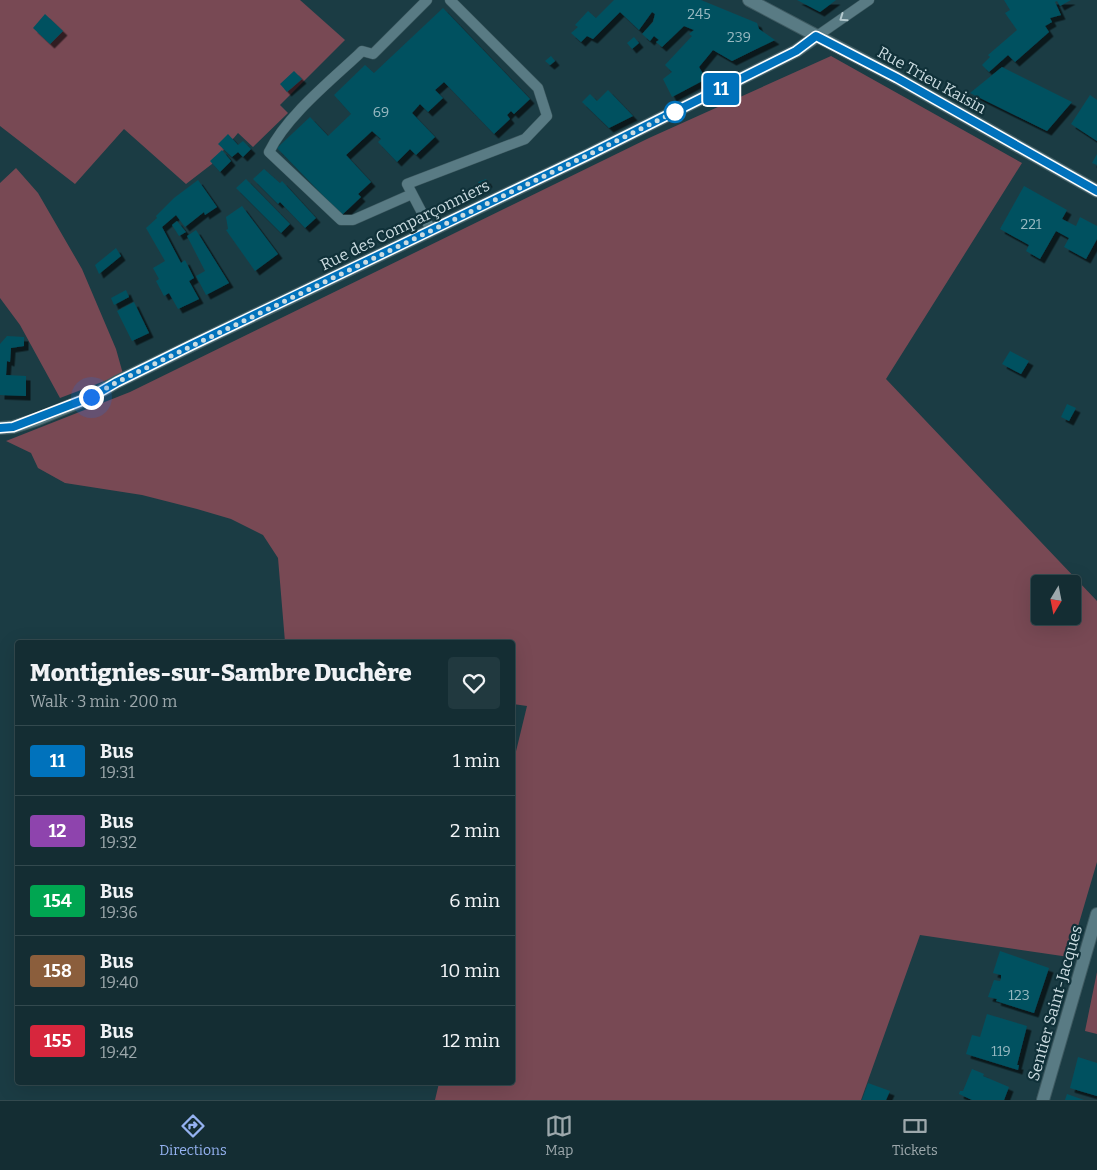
<!DOCTYPE html>
<meta charset="utf-8">
<style>
body{margin:0;font-family:Bitter,serif;background:#21393f;color:#f1f3f6;height:100vh;display:flex;flex-direction:column;font-size:19px;white-space:nowrap}
*{box-sizing:border-box;margin:0}
p{font-size:16px;color:#9da8ac}
.icon{flex:none;width:28px;height:28px;fill:none;stroke:currentColor;stroke-width:2;stroke-linecap:round;stroke-linejoin:round}
.map{position:relative;flex:1;overflow:hidden}
.panel{position:absolute;left:15px;top:640px;width:500px;height:445px;display:flex;flex-direction:column;background:#142d33;border-radius:5px;box-shadow:0 5px 20px #0002,0 0 0 1px #33494e}
.panel>*{flex:none}
.badge{padding:0 10px;border-radius:4px;font-size:18px;line-height:32px}
.needle{width:32px;rotate:190deg}
.buttons{position:absolute;left:1031px;top:575px;display:grid;gap:10px}
.buttons a{display:grid;place-items:center;width:50px;height:50px;border-radius:5px;background:#142d33;box-shadow:0 5px 20px #0002,0 0 0 1px #33494e;font-size:25px}
.you{position:absolute;width:25px;height:25px;margin:-12px;border:4px solid #fff;border-radius:50%;background:#1a73e8;box-shadow:0 0 0 8px #1a73e833}
.map>.badge{position:absolute;translate:-50% -50%;box-shadow:0 0 0 2px #fff}
.round{display:grid;place-items:center;flex:none;width:52px;height:52px;border-radius:5px;background:#21393f}
.headline{display:flex;align-items:center;justify-content:space-between;height:85px;padding:0 15px}
h1{font-size:24px;font-weight:800;line-height:38px}
ul{padding:0;list-style:none}
li{display:flex;align-items:center;gap:15px;height:70px;padding:0 15px;border-top:1px solid #33494e}
li div{flex:1}
li b{display:block;font-size:19px}
li em{font-style:normal}
li .badge{min-width:55px;font-weight:700;text-align:center}
.dock{display:flex;justify-content:space-around;align-items:center;height:70px;border-top:1px solid #33494e;background:#142d33;font-size:14px;color:#9da8ac}
.dock a{display:grid;justify-items:center;gap:2px}
.dock .selected{color:#95b2f1}
.map>svg:first-child{display:block}
</style>
<div class="map">
<svg width="1097" height="1100" viewBox="0 0 1097 1100">
<defs>
<filter id="shadow"><feDropShadow dx="4.5" dy="4.5" stdDeviation="0" flood-color="#0009"/></filter>
</defs>
<rect width="100%" height="100%" fill="#1b3c44"/>
<path fill="#784954" fill-rule="evenodd" d="M0,0h300l45,40 -65,65 8,8 -35,34 -15,-14 -26,31 -26,20 -62,-55 -49,55 -75,-58z
M831,56l191,107 -136,216 211,222v261l-28,95 -149,-22 -59,165h-426l4,-17 73,-1v-314l15,-62 -14,-2 -1,-62h-227l-7,-84 -15,-23 -32,-16 -34,-10 -55,-14 -77,-12 -27,-15 -7,-15 -25,-12 124,-49 519,-254zM1040,584h32v32h-32z
M16,168l22,25 44,76 34,80 7,25 -63,24 -40,-73 -20,-27v-115z
M1097,972v62l-12,-3z"/>
<path fill="#005160" filter="url(#shadow)" d="M614,0h87l56,23 2,6 16,11 -43,21 -19,-11 -14,17 7,12 -34,18 -9,-18 9,-7 -7,-7 27,-29 -3,-2 5,-4 -10,-4 -22,21 -6,-5 3,-2 -5,-4 -4,5 -8,-7 11,-12 2,-8 -3,-2 -13,18 -19,-18 -27,27 -6,-3 -6,6 -10,-9 7,-6 -3,-2 13,-14 8,7z
M797,0h39l-16,12z
M1004,0h67l-11,6 -3,-5 -2,1 6,13 -11,3 2,4 -7,4 4,6 -34,30 -7,-7 -19,17 -7,-7 8,-8 -2,-2 29,-25 -12,-17 5,-3z
M443,8l87,91 -16,15 -3,-3 -4,4 3,4 -16,15 -50,-52 -9,8 8,8 -15,14 -8,-8 -8,9 23,24 -19,18 -6,-6 -13,13 -19,-20 3,-3 -9,-8 -26,24 25,27 -13,12 3,3 -19,18 -65,-67 33,-31 18,19 23,-22 -17,-19 31,-30 9,8z
M45,14l18,17 -13,13 -17,-16z
M634,37l5,6 -7,6 -5,-6z
M551,56l4,5 -5,4 -5,-4z
M1002,67l70,35 -25,29 -77,-38z
M294,71l8,8 -15,13 -7,-8z
M608,90l25,26 -24,12 -27,-26 8,-8 7,7z
M1090,95l7,5v41l-26,-17z
M228,134l10,11 5,-4 8,8 -8,8 -5,-5 -6,5 -14,-13z
M222,150l9,11 -11,11 -10,-11z
M1097,154v11l-5,-2z
M264,169l16,14 2,-2 34,37 -11,10 -25,-26 -2,2 -25,-25z
M246,179l44,45 -9,9 -45,-45z
M486,179l2,4 -8,3 -2,-4z
M198,180l19,27 -12,8 -1,-3 -19,15 -9,-12 -14,12 19,36 4,-3 9,18 -5,3 10,18 -21,10 -9,-16 -5,3 -8,-15 3,-2 -6,-11 12,-7 -19,-33 11,-10 -1,-2 18,-18z
M1024,186l43,24 -5,9 14,7 4,-9 17,9v13l-11,20 -22,-12 5,-9 -13,-7 -16,28 -14,-8 3,-6 -29,-16z
M242,206l36,48 -23,17 -29,-41 2,-1 -2,-12z
M177,221l9,11 -7,4 -7,-11z
M196,230l33,53 -23,12 -10,-19 9,-5 -18,-35z
M116,248l5,8 -22,18 -4,-9z
M126,290l3,7 -15,8 -3,-7z
M134,302l15,31 -17,8 -15,-30z
M7,336l17,1v9l-13,2 -1,14 -3,-1 -1,14 20,1v20l-26,-1v-51z
M1010,351l19,10 -8,13 -19,-10z
M1067,404l9,4 -7,13 -8,-4z
M1000,951l49,17 -15,45 -38,-12 1,-2 -9,-2 6,-17 6,1 1,-2v-4l-8,-2z
M987,1014l40,12 -10,39h2l-1,5 -52,-16 6,-19 8,2z
M1078,1057l19,6v33l-27,-8z
M972,1069l12,5 -1,2 26,11 -5,13h-32l-13,-6 1,-3h3z
M868,1083l22,8 -4,9h-24z
M1067,1094l17,6h-19z"/>
<g fill="none" stroke-linecap="round" stroke-linejoin="round">
<g stroke="#3e5a61" stroke-width="11">
<path id="lane" d="M817,36l52,-36
M412,194l-59,26h-12l-72,-68c17,-35 60,-70 89,-97l4,-4 11,3 54,-54
M431,230l-24,-46 118,-45 22,-23 -9,-28 -88,-88"/>
</g>
<g stroke="#3e5a61" stroke-width="14">
<path id="street" d="M749,0l68,36
M1043,1100l54,-186"/>
</g>
<g stroke="#3e5a61" stroke-width="14">
<path id="secondary" d="M0,428l13,-1 25,-8 53,-22 26,-15 90,-44 379,-182 210,-105 21,-15 80,42 200,113"/>
</g>
<use href="#lane" stroke="#597b84" stroke-width="10"/>
<use href="#street" stroke="#597b84" stroke-width="12"/>
<use href="#secondary" stroke="#597b84" stroke-width="12"/>
</g>
<defs><path id="oneway-chevron" d="M-2-3.5L2.5 0L-2 3.5" fill="none" stroke-width="1.6" stroke-linecap="round" stroke-linejoin="round" transform="scale(1.25)"/></defs>
<use stroke="#b4c9ce" href="#oneway-chevron" transform="translate(843 18) rotate(145)"/>
<g fill="none" stroke-linecap="round" stroke-linejoin="round">
<g stroke="#fff" stroke-width="11">
<path id="line" d="M0,428l13,-1 78,-30 26,-15 75,-37 394,-189 210,-105 20,-15 81,42 200,113"/>
</g>
<use href="#line" stroke="#0072bc" stroke-width="8"/>
<path stroke="#cbdce1" stroke-width="5" stroke-dasharray="0 9" d="M91,397l26,-15 469,-226 89,-44"/>
</g>
<circle fill="#fff" stroke="#0072bc" stroke-width="2.5" cx="675" cy="112" r="10"/>
<g text-anchor="middle" dominant-baseline="central" stroke-width="4.5" stroke-linejoin="round" paint-order="stroke">
<g font-size="14" fill="#98b9c1">
<text x="699" y="14">245</text>
<text x="739" y="37">239</text>
<text x="381" y="112">69</text>
<text x="1031" y="224">221</text>
<text x="1019" y="995">123</text>
<text x="1001" y="1051">119</text>
</g>
<g font-size="16" fill="#cbdce1" stroke="#103139">
<text transform="translate(932 80) rotate(29)">Rue Trieu Kaisin</text>
<text transform="translate(405 225) rotate(-26)">Rue des Comparçonniers</text>
<text transform="translate(1055 1003) rotate(-74)">Sentier Saint-Jacques</text>
</g>
</g>
</svg>
<div class="buttons">
<a><svg class="needle" viewBox="-14 -14 28 28"><path d="M0-13l5 13h-10z" fill="#e53935"/><path d="M0 13l5-13h-10z" fill="#9da8ac"/></svg></a>
</div>
<div class="you" style="left:91px;top:397px"></div>
<b class="badge" style="left:721px;top:89px;background:#0072bc;color:#fff">11</b>
<section class="panel">
<div class="headline"><div><h1>Montignies-sur-Sambre Duchère</h1><p>Walk · 3 min · 200 m</p></div><a class="round"><svg class="icon" aria-label="heart" viewBox="0 0 24 24"><path d="M12 20l-8-8c-3-5 5-10 8-4 3-6 11-1 8 4z"/></svg></a></div>
<ul>
<li><span class="badge" style="background:#0072bc;color:#fff">11</span><div><b>Bus</b><p>19:31</p></div><em>1 min</em></li>
<li><span class="badge" style="background:#8e44ad;color:#fff">12</span><div><b>Bus</b><p>19:32</p></div><em>2 min</em></li>
<li><span class="badge" style="background:#00a651;color:#fff">154</span><div><b>Bus</b><p>19:36</p></div><em>6 min</em></li>
<li><span class="badge" style="background:#8b5e3c;color:#fff">158</span><div><b>Bus</b><p>19:40</p></div><em>10 min</em></li>
<li><span class="badge" style="background:#d7263d;color:#fff">155</span><div><b>Bus</b><p>19:42</p></div><em>12 min</em></li>
</ul>
</section>
</div>
<nav class="dock">
<a class="selected"><svg class="icon" aria-label="directions" viewBox="0 0 24 24"><path d="M12 3l9 9-9 9-9-9zM9 14v-3h6M13 9l2 2-2 2"/></svg>Directions</a>
<a><svg class="icon" aria-label="map" viewBox="0 0 24 24"><path d="M3 6l6-2 6 2 6-2v14l-6 2-6-2-6 2zM9 4v14M15 6v14"/></svg>Map</a>
<a><svg class="icon" aria-label="tickets" viewBox="0 0 24 24"><path d="M3 7h18v10H3zM15 7v10"/></svg>Tickets</a>
</nav>
